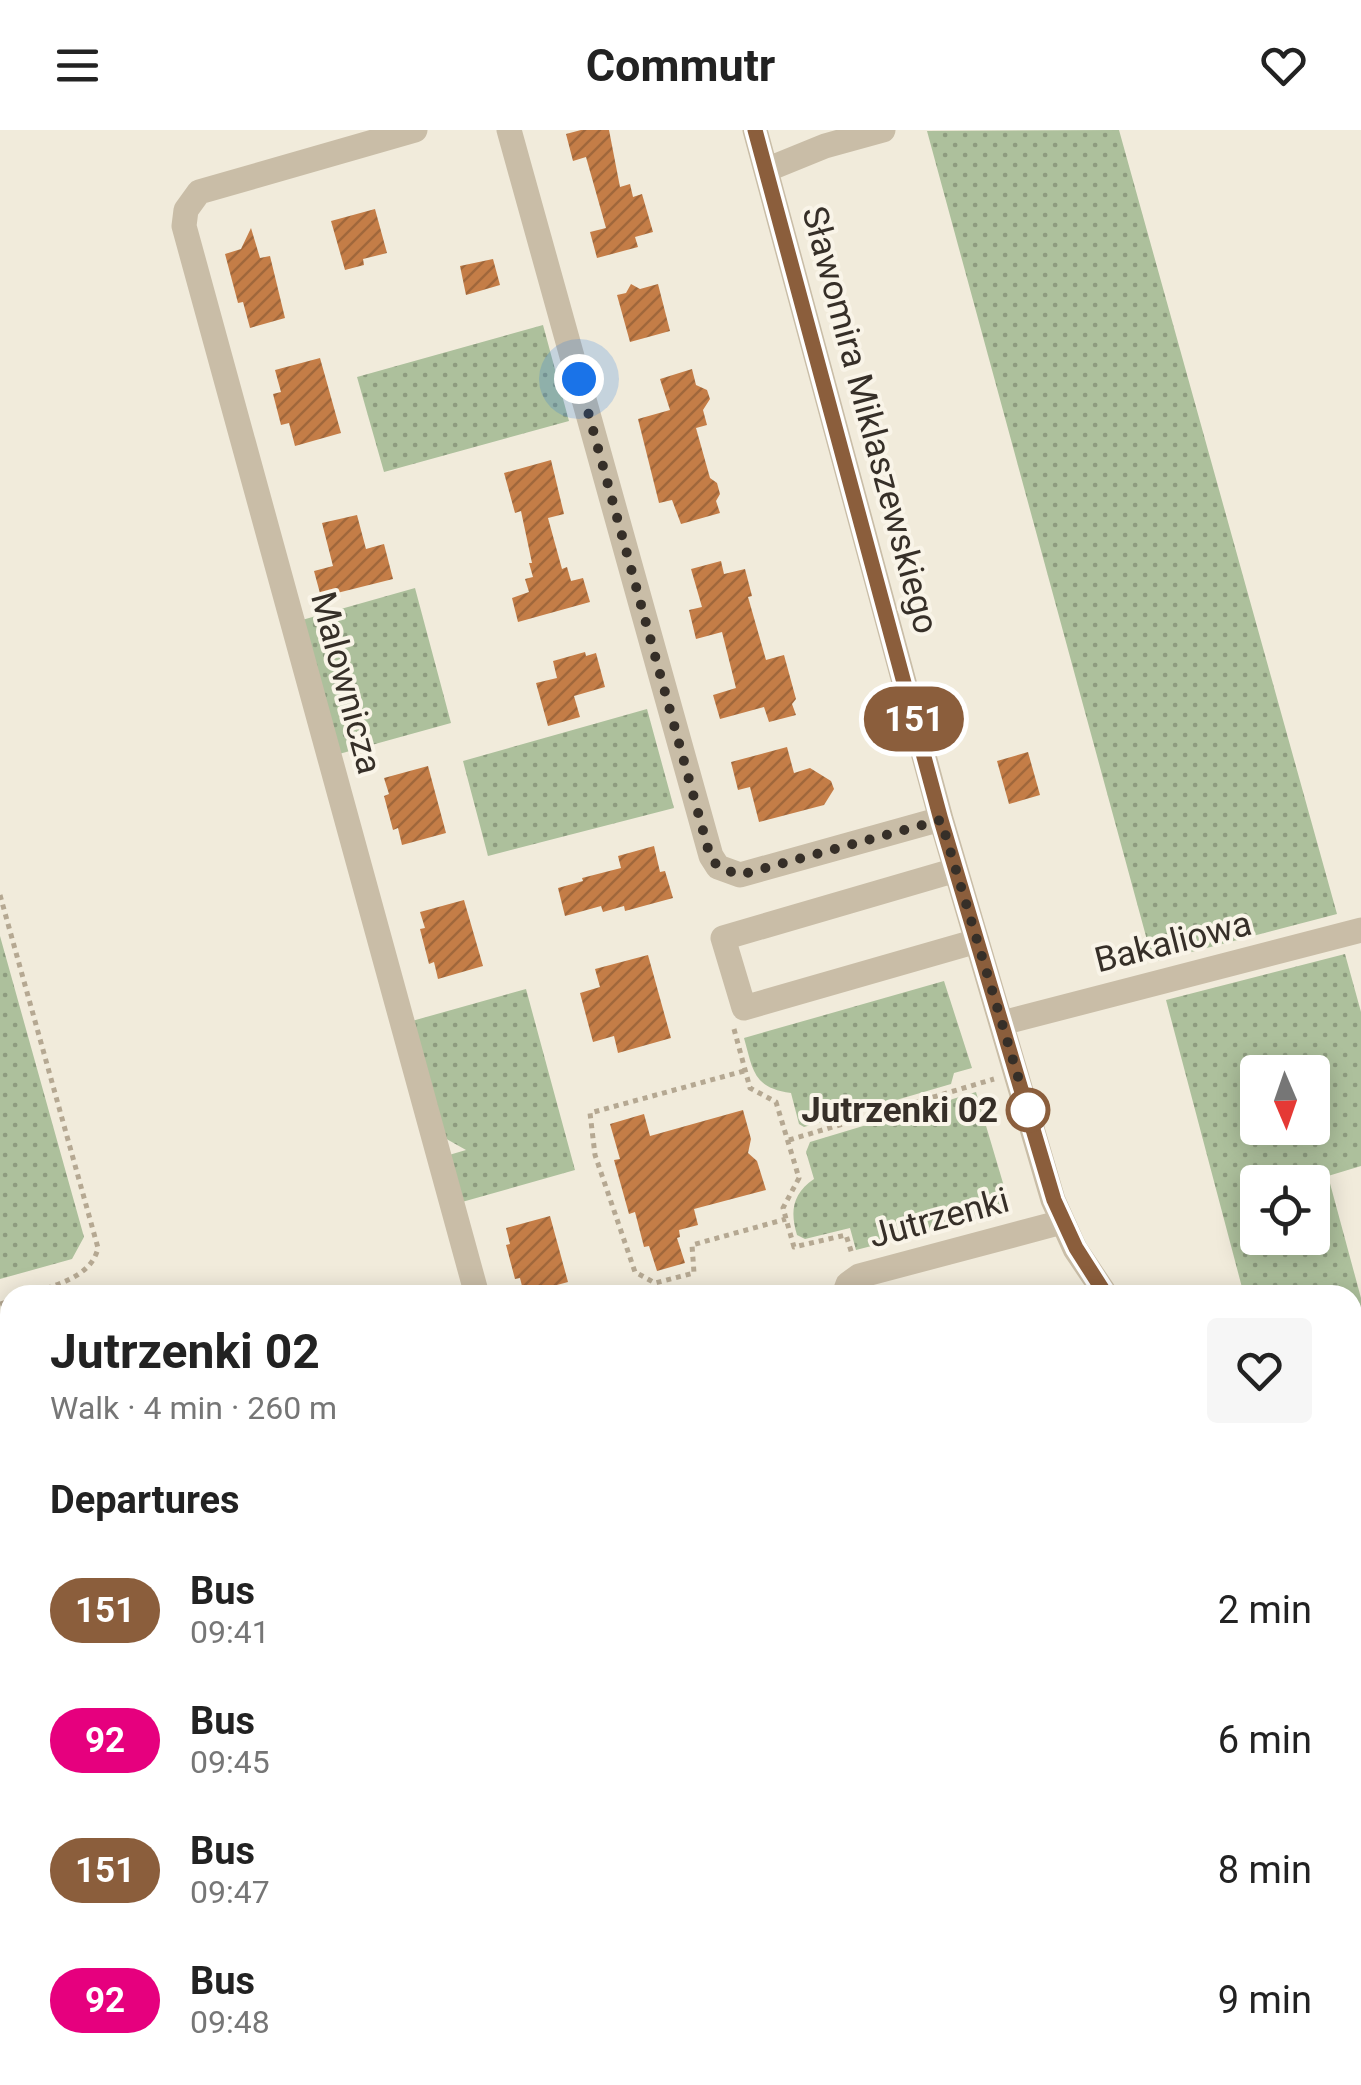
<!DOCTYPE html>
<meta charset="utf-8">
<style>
body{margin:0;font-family:Roboto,sans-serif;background:#f6f6f6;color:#222;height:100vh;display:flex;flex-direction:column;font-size:38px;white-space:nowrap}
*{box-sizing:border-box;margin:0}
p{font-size:32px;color:#767676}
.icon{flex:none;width:55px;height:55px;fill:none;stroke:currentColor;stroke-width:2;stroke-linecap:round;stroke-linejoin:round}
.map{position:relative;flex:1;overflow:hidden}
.side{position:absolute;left:0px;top:1155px;width:1362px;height:800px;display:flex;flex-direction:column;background:#fff;border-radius:30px 30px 0 0;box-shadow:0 5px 25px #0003}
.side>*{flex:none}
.badge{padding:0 20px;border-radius:32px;font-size:35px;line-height:65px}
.needle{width:65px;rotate:178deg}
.controls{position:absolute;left:1240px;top:925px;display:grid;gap:20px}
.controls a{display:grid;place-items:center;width:90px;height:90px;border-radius:10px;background:#fff;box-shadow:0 5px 25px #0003;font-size:50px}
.you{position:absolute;width:50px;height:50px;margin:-25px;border:8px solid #fff;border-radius:50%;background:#1a73e8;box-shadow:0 0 0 15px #1a73e833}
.map>.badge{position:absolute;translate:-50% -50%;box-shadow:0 0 0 5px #fff}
h2{padding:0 50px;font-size:38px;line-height:90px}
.round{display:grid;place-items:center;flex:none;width:105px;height:105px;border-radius:10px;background:#f6f6f6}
.overview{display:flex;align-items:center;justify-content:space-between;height:170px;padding:0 50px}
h1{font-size:48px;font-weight:700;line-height:75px}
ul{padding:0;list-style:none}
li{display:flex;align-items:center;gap:30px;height:130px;padding:0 50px}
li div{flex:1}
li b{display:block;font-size:38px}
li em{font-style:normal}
li .badge{min-width:110px;font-weight:700;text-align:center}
header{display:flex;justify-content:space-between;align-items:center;height:130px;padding:0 50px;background:#fff;font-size:45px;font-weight:700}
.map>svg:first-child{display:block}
</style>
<header><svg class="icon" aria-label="menu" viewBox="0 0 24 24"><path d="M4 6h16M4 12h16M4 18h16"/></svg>Commutr<svg class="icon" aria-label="heart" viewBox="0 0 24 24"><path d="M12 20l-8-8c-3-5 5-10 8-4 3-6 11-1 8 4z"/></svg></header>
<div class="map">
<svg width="1361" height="1955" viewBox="0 0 1361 1955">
<defs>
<pattern id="grass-dots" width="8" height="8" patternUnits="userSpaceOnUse" patternTransform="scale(2.5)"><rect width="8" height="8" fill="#adc09c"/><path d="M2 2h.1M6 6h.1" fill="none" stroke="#8e9c7f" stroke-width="1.8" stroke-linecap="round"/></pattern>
<pattern id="building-hatch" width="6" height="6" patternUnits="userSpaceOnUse" patternTransform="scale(2.5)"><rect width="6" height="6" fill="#c47d47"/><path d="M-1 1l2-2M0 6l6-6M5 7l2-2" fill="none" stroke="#a0673b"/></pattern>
</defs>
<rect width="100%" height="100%" fill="#f1ebdb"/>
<path fill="url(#grass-dots)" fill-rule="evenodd" d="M1119,0l218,784 -184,48 -226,-831z
M543,195l26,96 -185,51 -27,-95z
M415,458l36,135 -112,31 -37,-134z
M647,579l27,99 -186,48 -25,-95z
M0,806l84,301 -12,22 -72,20z
M1345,824l16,58v154l-33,10 33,122v120l-8,-4 -1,-119h-108l-78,-295zM1312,942v56h-54v-56zM1312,1052v56h-54v-56z
M944,851l28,87 -18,5 -3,11 -147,43 -5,-3 -8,-31c-38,-5 -38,-23 -47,-55z
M526,859l49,181 -113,32 -13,-47 17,-5 -23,-13 -31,-116z
M976,962l35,118 -155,40 -6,-22 -45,11 -8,-4c-7,-23 -5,-41 17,-56l-8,-27 4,-10z
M1352,1340l9,4v243l-9,-32z
M0,1411l10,35v499h140l3,10h-153z"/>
<path fill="#adc09c" d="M910,1945h174l2,10h-173z"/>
<path fill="url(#building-hatch)" d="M581,0h28l11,57 10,-3 3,13 9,-3 11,38 -18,5 3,10 -41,11 -7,-26 16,-4 -20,-71 -13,4 -7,-27z
M375,79l12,44 -24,6 1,6 -19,5 -14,-49z
M251,98l9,30 10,-2 15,62 -35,10 -7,-26 -5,1 -13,-49 16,-5z
M493,129l7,26 -34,10 -6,-29z
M631,154l9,5 18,-5 12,47 -40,11 -13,-47 9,-2z
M320,228l21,75 -46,13 -6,-23 -8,2 -8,-31 8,-2 -6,-22z
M692,239l4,16 11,5 3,9 -7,11 4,15 -11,3 14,50 7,5 3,11 -4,7 4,12 -39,11 -9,-24 -13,3 -21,-84 32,-9 -10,-31z
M551,330l13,54 -16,4 14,51 5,-2 4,14 12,-3 7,24 -72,20 -6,-24 17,-6 -4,-13 8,-2 -4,-14h3l-11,-52 -6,2 -11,-40z
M357,385l9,34 18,-5 9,35 -72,18 -7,-26 19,-5 -11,-43z
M721,431l3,13 21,-5 7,27 -4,1 18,63 18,-5 12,44 -4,5 4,11 -27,7 -5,-15 -44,12 -7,-24 23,-7 -14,-56 -26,7 -7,-29 13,-3 -11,-38z
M585,522l1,4 10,-3 9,34 -31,9 6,21 -32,9 -12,-43 21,-5 -4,-17z
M787,617l7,26 16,-5 21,13 3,8 -10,16 -65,17 -9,-35 -12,3 -7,-28z
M1028,622l12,43 -31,9 -12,-43z
M428,636l18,67 -44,12 -4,-17 -5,2 -9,-34 5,-2 -5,-16z
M654,716l6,26 5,-1 8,27 -48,13 -1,-5 -21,6 -2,-6 -36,10 -7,-28 25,-7 -1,-3 39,-10 -3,-12z
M464,770l19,66 -45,13 -4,-17 -5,2 -9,-35 5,-1 -5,-16z
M648,825l23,83 -53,15 -4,-17 -21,6 -13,-49 20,-6 -5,-18z
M743,980l8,29 -3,14 9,8 9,29 -72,19 4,16 -19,5 1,7 -3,1 8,25 -28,8 -8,-25 -5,1 -9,-35 -6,2 -15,-54 6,-1 -10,-35 34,-10 6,22z
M550,1086l18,66 -44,12 -4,-16 -5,1 -9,-34 4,-1 -4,-16z"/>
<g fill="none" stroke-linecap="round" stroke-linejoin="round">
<path stroke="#b5a892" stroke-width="5" stroke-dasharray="5 5" stroke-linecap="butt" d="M0,765l98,353c-7,30 -44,37 -70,47
M734,899l16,59 26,14 23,76 -16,30 11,39 52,-12 6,19
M744,941l-154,42 5,42 40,117 20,11 39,-10 -2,-28 94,-26
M789,1010l205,-61
M0,1174l10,-3"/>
<path stroke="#c9bda7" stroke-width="25" d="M415,0l-216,62 -13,18 -2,16 293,1069
M509,0l202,726 7,11 22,8 201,-56
M755,0l186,689 112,381 22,49 31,46
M766,40l59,-24 58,-16
M956,740l-233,68 21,70 233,-67
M1002,893l359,-93
M844,1165l4,-11 11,-8 203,-54
M1352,1314l9,4
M1359,1934l2,8
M340,1945l3,10
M805,1945l3,10
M402,1955l38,-10"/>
</g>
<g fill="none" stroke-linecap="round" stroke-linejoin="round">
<g stroke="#fff" stroke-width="22">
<path id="line" d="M755,0l186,690 113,380 22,48 30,47"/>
</g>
<use href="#line" stroke="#8b5e3c" stroke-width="15"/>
<path stroke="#362f28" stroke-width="10" stroke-dasharray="0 18" d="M579,249l131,477 8,11 22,8 201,-55 87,290"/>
</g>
<circle fill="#fff" stroke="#8b5e3c" stroke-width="5" cx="1028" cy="980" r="20"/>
<g text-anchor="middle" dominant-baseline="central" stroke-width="8" stroke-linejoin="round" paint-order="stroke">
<g font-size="35" fill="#362f28" stroke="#f9f4e8">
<text transform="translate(870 290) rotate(75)">Sławomira Miklaszewskiego</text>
<text transform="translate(346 553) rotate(75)">Malownicza</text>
<text transform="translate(1173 812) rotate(-14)">Bakaliowa</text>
<text transform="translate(939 1088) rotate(-15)">Jutrzenki</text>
</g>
<g font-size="35" font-weight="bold" fill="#362f28" stroke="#f9f4e8" text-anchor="end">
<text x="998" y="980">Jutrzenki 02</text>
</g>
</g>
</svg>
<div class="controls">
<a><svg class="needle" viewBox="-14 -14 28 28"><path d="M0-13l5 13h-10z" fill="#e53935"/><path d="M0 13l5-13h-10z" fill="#767676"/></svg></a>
<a><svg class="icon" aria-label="locate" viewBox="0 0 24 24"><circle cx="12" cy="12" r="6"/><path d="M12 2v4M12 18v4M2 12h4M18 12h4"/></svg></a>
</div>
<div class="you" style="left:579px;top:249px"></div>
<b class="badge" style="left:914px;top:589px;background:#8b5e3c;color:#fff">151</b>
<section class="side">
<div class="overview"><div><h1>Jutrzenki 02</h1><p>Walk · 4 min · 260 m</p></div><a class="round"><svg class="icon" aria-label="heart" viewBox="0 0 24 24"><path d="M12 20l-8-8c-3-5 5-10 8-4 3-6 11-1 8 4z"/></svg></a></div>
<h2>Departures</h2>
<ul>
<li><span class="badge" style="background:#8b5e3c;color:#fff">151</span><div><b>Bus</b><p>09:41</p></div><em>2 min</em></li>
<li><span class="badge" style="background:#e6007e;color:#fff">92</span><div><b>Bus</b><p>09:45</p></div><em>6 min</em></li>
<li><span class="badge" style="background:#8b5e3c;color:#fff">151</span><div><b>Bus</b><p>09:47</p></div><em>8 min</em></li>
<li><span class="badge" style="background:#e6007e;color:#fff">92</span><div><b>Bus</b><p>09:48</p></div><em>9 min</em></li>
</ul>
</section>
</div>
